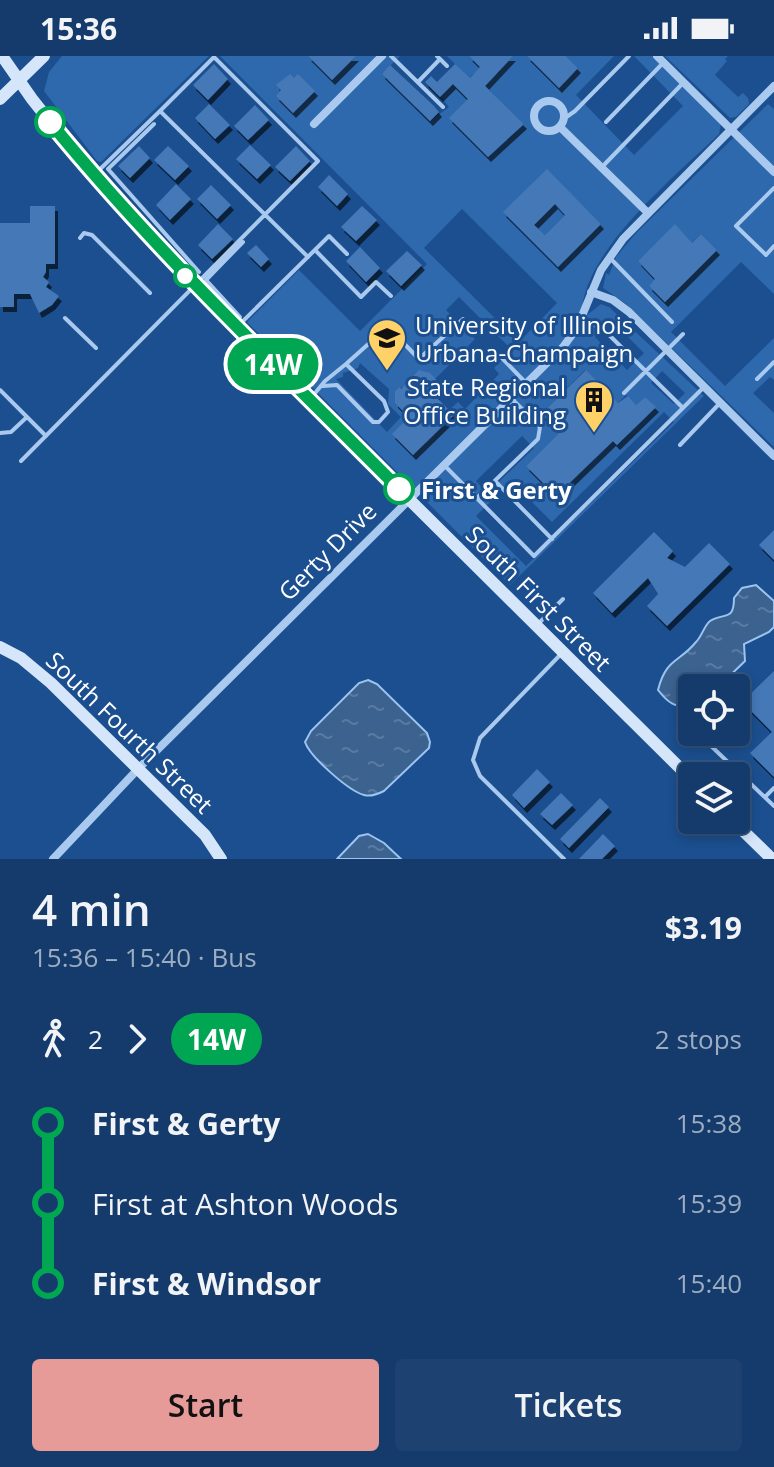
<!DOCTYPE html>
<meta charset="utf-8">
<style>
body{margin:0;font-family:"Open Sans",sans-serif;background:#1d4271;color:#f1f3f6;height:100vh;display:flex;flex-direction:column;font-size:30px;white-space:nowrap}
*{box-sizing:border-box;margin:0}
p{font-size:26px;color:#9dadc1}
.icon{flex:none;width:44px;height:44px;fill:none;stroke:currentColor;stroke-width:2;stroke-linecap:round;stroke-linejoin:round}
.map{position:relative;height:803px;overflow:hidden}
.details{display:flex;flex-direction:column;background:#143b6b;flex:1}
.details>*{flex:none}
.badge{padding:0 16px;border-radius:26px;font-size:28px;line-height:52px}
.tools{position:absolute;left:678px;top:618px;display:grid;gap:16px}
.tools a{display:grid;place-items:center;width:72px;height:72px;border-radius:8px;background:#143b6b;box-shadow:0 4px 12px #0003,0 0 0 2px #33557e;font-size:40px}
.map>.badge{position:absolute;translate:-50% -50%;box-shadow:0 0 0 4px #fff}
.legs{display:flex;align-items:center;gap:12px;height:88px;padding:0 32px;font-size:26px}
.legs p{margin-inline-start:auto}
.headline{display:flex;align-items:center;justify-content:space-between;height:136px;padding:0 32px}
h1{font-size:44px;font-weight:600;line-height:60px}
.primary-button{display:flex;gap:16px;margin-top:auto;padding:16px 32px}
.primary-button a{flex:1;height:92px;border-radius:8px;background:#e69b98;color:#111;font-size:32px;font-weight:600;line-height:92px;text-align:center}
.primary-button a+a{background:#1d4271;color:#f1f3f6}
ul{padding:0 32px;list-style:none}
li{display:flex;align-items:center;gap:28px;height:80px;font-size:30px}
li i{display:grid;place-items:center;width:12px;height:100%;margin:0 10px;background:currentColor}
li i::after{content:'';width:20px;height:20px;margin:-10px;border:6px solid;border-radius:50%;background:#143b6b}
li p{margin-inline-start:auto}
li:first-child i{background:linear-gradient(#0000 50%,currentColor 0)}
li:last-child i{background:linear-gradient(currentColor 50%,#0000 0)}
.status{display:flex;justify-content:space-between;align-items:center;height:56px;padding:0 40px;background:#143b6b;direction:ltr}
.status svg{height:22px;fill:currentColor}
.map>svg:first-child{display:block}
</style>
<div class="status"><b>15:36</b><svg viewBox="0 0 49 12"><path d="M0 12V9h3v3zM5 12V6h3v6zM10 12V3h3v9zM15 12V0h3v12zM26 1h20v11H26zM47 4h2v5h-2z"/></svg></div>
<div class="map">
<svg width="774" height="803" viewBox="0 0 774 803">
<defs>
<pattern id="water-ripples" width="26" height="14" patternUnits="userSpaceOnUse" patternTransform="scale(2)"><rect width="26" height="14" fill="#3c6290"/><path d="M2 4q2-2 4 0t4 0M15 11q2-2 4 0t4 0" fill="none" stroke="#597aa1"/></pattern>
<filter id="shadow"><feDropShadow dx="3" dy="5" stdDeviation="0" flood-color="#0009"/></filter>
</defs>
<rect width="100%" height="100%" fill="#1b4f8f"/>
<path fill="#2e69ad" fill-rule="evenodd" d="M62,0h147l-108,106 -4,-1 -53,-70 5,-19z
M220,0h88l24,24 24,-24h44l-18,18 48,47 19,-14 -8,-10 23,-24 -17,-17h22l16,16 -12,2 -14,16 49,50 16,-16 -41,-40 30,-28h14l32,32 19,-20 -12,-12h48l-38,39 58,60 49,-49 -49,-50h18l69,68 -2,10c-42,41 -142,121 -137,185l19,-15 8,3 95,89 -194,189 -263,-263 52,-52 61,61 67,-67zM547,114l54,54 -43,43 -54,-54zM462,153l95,94 -38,39 -95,-94zM459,241l53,53 -18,18 5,6 -34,35 -7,-7 -9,8 5,6 -41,39 -4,-38 -14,-14v-12l4,-3 36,-9 40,-40 -29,-29zM611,264l33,33 -17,17 -32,-33zM360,307l29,26 -1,15 13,13 -14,15 -51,-53 7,-2v-4l15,-5zM585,314l33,33 8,-8 10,10 9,-8 10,10 -37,38 -10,-10 -2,13 -50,48 -30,-30 34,-34 -18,-19zM662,315l23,22 -11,11 -23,-21zM664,356l10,10 -148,144 -50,-50 35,-35 41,41zM522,380l12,12 -47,45 -11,-12z
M665,0h63l-3,3 2,2 -12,14 23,22 5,-4 5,5 1,6 -13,13 -6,1z
M768,48l6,5v185l-33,-32 -70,70 54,54 49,-48v42l-4,-3 -17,16 21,20v34l-149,-144 -22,-15 3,-15 3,2 7,-18 21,-25zM675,169l4,30 22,-21 16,16 -52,52 -16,-16 22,-23 -23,8 -10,-10z
M555,148l10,11 -20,20 -11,-10z"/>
<path fill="url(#water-ripples)" stroke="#9cc4f0" stroke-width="2" d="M756,529l18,16v26l-5,5 -25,12 1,17 -28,27h-25v18c-17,2 -24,-3 -34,-16 8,-32 21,-27 38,-48 6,-6 8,-16 14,-21 14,-9 24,1 24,-23l8,-10z
M368,624l9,4 50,49 3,9 -1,6 -45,43c-6,3 -13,6 -20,4 -15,-4 -54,-38 -59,-53l6,-11 48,-48z
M368,778l16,9 17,16h-64l22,-23z"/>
<path fill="#4478b7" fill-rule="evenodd" filter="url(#shadow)" d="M308,0h48l-24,24z
M469,0h44l-28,30 39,38 -36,33 -39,-39 19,-19 -15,-15 -13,13 -15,-15 6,-6 6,6 18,-18 15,14 10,-11z
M527,0h39l12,12 -19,20z
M214,8l14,15 -20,21 -15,-15z
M390,9l43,40 6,7 -9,9 -48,-47z
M290,18l4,4 4,-4 17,17 -22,22 -17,-17 5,-6 -5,-5z
M209,48l21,21 -15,14 -20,-21z
M255,49l14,15 -21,20 -14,-14z
M250,89l21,20 -14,14 -21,-20z
M139,90l11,12 -20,20 -12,-12z
M168,90l21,20 -14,14 -21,-20z
M296,90l14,15 -20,20 -15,-14z
M547,113l54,55 -43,43 -55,-55zM555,148l10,11 -20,20 -11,-10z
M329,119l19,19 -11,12 -19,-19z
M176,128l15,15 -21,21 -14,-15z
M211,129l20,20 -14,14 -20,-20z
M30,150h25v58h-9v8l-3,5 6,5 -3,5 13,9 -7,9 -13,8 -9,-19h-16v13h-14v-84h30z
M362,150l15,14 -21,21 -15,-14z
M218,168l15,15 -21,20 -14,-14z
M675,168l17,19 9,-9 16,16 -52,52 -16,-16 6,-7 -17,-18z
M256,189l13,14 -8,8 -14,-14z
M360,191l20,21 -14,14 -20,-21z
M407,195l15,14 -21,21 -15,-15z
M419,314l11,3 13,14 -8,9 19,19 -41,40 -21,-21 17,-17 -14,-14v-12l5,-4 1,2z
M586,314l32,33 10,-7 8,9 9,-8 11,10 -39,38 -4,-4 -57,55 -30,-30 34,-34 -19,-18z
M774,474v30l-15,-15z
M654,476l19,19 -6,7 18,9 24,-24 21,21 -63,62 -20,-20 11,-12 -10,-16 -36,35 -19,-20z
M774,615v106l-24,-24 22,-21 -30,-30z
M537,713l13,13 -26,26 -12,-13z
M561,737l12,12 -21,20 -12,-11z
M600,742l9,9 -40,41 -9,-9z
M603,778l12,12 -13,13h-23z"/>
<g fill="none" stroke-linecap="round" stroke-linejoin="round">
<path stroke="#a9c9ee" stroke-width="4" d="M391,0l52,51
M437,0l10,10
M418,26l22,-23
M565,62l10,-7 54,-55
M606,66l57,-59
M154,68l-46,45 91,103
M603,110l80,-83
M93,120l67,-65 148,146
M774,132l-38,38 30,29 8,-9
M80,182l4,-5 8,2 58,58
M315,194l46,47 15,-15 15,14
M610,202l62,64
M240,261l-34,-37 37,-38
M65,262l31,30
M581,263l22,10 80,79
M238,270l91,-90 18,18
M500,300l26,27
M346,308l38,-34 9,2 23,24 5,1 42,-38
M757,323l17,-17
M0,334l46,46
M624,337l59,-59
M311,342l14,-17 21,-17 38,37 4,11 -9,10h-6l-36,-37 -14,1
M0,377l11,-1 16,-15
M680,389l39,-41
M21,405l297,-300 -104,-104 -54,54
M443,408l91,92 170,-169
M495,425l57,58
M477,442l61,-59 2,-12 -29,-29
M539,567l24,-24
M561,598l-81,84 -7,22 7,16 84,83
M709,688l65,62
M765,741l9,-9"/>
<path stroke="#a9c9ee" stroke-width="8" d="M657,0l117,116
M534 60a15 15 0 1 1 30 0a15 15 0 1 1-30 0Z
M314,68l68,-68
M560,71l87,85
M591,236l22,8 16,12 145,144
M53,803l85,-90 425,-422 14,-19 24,-58 22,-31 151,-153"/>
<path stroke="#d6e6fa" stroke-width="12" d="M2,0l30,43 61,77 101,110 498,494
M0,43l44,-43
M0,591l21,11 30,25 154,152 16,24
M732,764l40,39"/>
</g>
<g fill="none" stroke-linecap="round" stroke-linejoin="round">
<g stroke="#fff" stroke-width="18">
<path id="line-1" d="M50,66c108,132 229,246 349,367"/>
</g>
<use href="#line-1" stroke="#00a651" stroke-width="12"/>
</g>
<defs>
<g id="university-pin" transform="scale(2)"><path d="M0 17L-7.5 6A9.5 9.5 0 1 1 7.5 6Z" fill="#ffd166" stroke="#1b4f8f"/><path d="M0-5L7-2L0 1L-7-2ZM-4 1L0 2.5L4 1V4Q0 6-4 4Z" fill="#111"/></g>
<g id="building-pin" transform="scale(2)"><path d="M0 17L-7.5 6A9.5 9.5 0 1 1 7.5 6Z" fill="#ffd166" stroke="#1b4f8f"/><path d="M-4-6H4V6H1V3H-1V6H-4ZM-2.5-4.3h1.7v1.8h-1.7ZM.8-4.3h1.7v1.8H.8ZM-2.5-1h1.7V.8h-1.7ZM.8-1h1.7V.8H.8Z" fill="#111"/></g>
</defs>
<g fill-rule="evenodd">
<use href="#university-pin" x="387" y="282"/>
<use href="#building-pin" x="594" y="344"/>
</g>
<g fill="#fff" stroke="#00a651" stroke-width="4">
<circle cx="50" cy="66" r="14"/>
<circle cx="185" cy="220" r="10"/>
<circle cx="399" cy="433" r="14"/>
</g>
<g text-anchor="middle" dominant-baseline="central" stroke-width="6" stroke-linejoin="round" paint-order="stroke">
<g font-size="24" fill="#fff" stroke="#1b4f8f" text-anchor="start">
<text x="415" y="268">University of Illinois<tspan x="415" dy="28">Urbana-Champaign</tspan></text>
<text x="566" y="330" text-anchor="end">State Regional<tspan x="566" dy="28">Office Building</tspan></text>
</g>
<g font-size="24" font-weight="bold" fill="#fff" stroke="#1b4f8f" text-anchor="start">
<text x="421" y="433">First &amp; Gerty</text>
</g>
<g font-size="24" fill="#fff" stroke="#1b4f8f">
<text transform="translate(327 495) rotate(-45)">Gerty Drive</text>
<text transform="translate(539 542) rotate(45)">South First Street</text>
<text transform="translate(130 676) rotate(44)">South Fourth Street</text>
</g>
</g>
</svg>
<div class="tools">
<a><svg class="icon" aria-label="locate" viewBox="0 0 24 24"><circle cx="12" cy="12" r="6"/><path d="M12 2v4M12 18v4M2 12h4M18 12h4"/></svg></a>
<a><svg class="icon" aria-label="layers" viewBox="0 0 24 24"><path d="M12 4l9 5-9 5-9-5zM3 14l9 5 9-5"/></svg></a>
</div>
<b class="badge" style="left:273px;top:308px;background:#00a651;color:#fff">14W</b>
</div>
<section class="details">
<div class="headline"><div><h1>4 min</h1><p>15:36 – 15:40 · Bus</p></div><b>$3.19</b></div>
<div class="legs"><svg class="icon" aria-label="walk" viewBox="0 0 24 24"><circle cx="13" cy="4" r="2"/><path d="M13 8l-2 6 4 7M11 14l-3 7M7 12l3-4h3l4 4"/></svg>2<svg class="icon" aria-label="forward" viewBox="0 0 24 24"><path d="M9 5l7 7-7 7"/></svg><b class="badge" style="background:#00a651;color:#fff">14W</b><p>2 stops</p></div>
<ul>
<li><i style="color:#00a651"></i><b>First &amp; Gerty</b><p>15:38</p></li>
<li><i style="color:#00a651"></i><span>First at Ashton Woods</span><p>15:39</p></li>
<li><i style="color:#00a651"></i><b>First &amp; Windsor</b><p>15:40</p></li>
</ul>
<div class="primary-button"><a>Start</a><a>Tickets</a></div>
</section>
